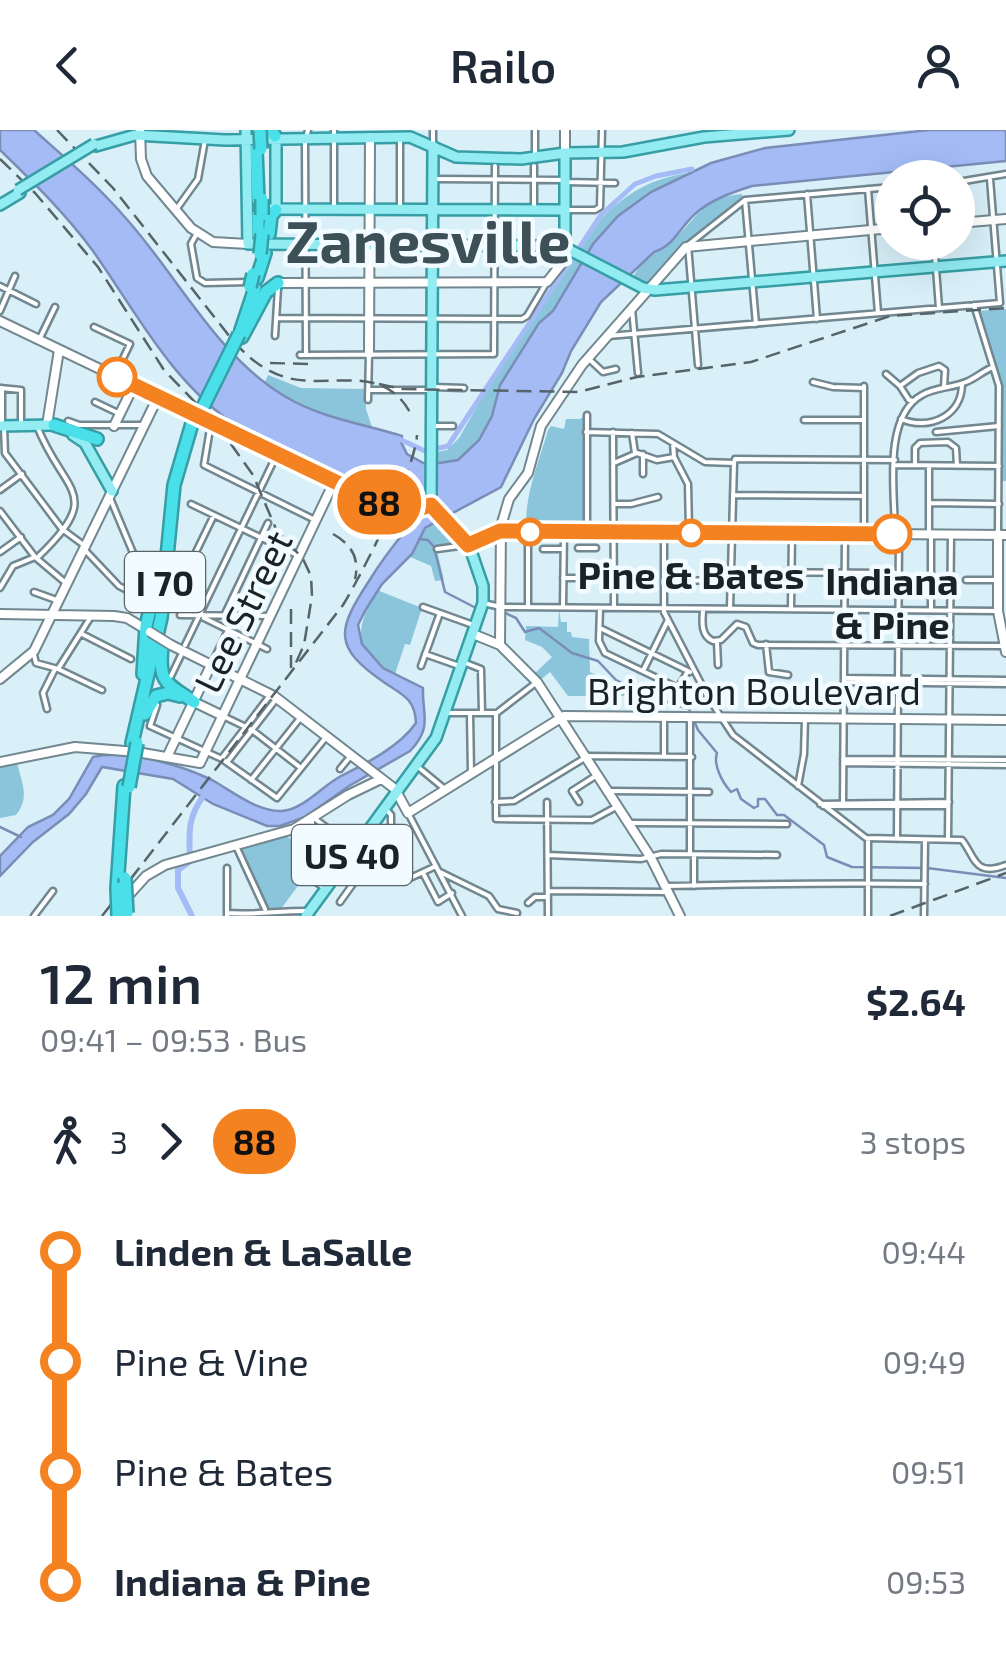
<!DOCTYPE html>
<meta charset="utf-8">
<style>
body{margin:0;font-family:"Exo 2",sans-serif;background:#f2f2f3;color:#1f2937;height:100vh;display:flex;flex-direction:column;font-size:38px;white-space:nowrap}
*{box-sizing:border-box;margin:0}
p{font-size:32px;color:#747a83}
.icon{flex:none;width:55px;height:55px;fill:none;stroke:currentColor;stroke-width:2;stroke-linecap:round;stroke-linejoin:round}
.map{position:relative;height:786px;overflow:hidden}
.details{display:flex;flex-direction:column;background:#fff;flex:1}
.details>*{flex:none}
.badge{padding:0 20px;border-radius:32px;font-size:35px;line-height:65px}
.controls{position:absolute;left:875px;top:30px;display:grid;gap:20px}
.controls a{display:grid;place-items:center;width:100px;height:100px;border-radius:50%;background:#fff;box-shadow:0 10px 40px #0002;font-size:50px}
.map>.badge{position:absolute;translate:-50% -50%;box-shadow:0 0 0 5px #fff}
.legs{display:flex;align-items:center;gap:15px;height:110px;padding:0 40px;font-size:32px}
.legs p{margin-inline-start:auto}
.overview{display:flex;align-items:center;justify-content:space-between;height:170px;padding:0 40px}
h1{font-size:55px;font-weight:600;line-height:75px}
ul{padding:0 40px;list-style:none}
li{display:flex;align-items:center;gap:35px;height:110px;font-size:38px}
li i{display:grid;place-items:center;width:15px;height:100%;margin:0 12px;background:currentColor}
li i::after{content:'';width:25px;height:25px;margin:-12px;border:8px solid;border-radius:50%;background:#fff}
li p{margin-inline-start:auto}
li:first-child i{background:linear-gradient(#0000 50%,currentColor 0)}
li:last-child i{background:linear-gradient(currentColor 50%,#0000 0)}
header{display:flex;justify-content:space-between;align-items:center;height:130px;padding:0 40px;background:#fff;font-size:45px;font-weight:600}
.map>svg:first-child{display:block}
</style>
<header><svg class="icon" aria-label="back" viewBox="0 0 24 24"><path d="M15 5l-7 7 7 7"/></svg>Railo<svg class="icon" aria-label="person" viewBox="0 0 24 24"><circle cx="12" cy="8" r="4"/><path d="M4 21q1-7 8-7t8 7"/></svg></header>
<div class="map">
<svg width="1006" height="786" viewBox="0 0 1006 786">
<rect width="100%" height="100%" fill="#d9f0f9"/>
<path fill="#8bc5db" d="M689,43l-38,19 -48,40 -50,79 -53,74 -8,31 -17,29 -18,15 -20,5 -10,-3v-8l20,-4 12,-12 25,-44 118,-176c26,-26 50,-40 87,-45z
M742,64l1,5 -55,43 -37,42 -18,-6c7,-18 24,-25 39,-37 25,-22 30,-44 70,-47z
M1006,179v172h-5v-98l-23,-72z
M268,245l33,13 65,1v20l6,18c-37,-9 -78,-19 -107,-45z
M585,285l1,111 -2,4 -58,-1c-1,-36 12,-64 22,-99l3,-4 13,3 2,-10h14z
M430,378l33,36 -27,3 8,33 -9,1 -4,-15 -32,-14z
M377,460l45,18 -12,37 -5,-1 -10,30c-45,-21 -39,-48 -18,-84z
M559,479l2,13h6v10h4l1,5 17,2 1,33 54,24h-76l-18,-24 -11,9 -6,-6 19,-18 -10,-10 -17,-7 1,-14 32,1z
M17,633c5,20 13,35 -1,52l-16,3v-53z
M285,705l24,17 2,16 -30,41 -14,-1 -28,-61z"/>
<path fill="#a4bbf6" stroke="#7a8db7" stroke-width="2.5" d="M0,0h34c30,27 62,54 89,85 54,59 92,140 163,182 35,21 78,27 116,39l-1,6 6,12 20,11 31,-5 21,-20 13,-24 8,-31 39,-62 14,-12 40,-67 25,-28 33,-24 60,-29 54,-15 164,-18h77v31l-254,25c-19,6 -42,14 -57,28 -15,13 -21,32 -41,38l-53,50 -30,49 -9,22 -28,46 -33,68 -76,41 -13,26 -30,30 -16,25 -8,16 4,19 21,24 40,20c-1,27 10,39 -13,63l-61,35 -44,31 -25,9h-13l-54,-22 -40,-25 -71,-12 -16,27 -17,20 -36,28 -33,34v-20l28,-29 25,-12 16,-16 24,-42c33,-8 88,8 119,23 20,11 45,32 70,31 22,-2 40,-25 59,-35 26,-13 58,-29 75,-53 -1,-24 -13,-28 -31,-40 -53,-36 -48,-53 -16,-102 11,-18 23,-34 37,-51l-2,-5 4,-5c-4,-10 -16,-21 -24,-27 -7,-5 -14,-4 -22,-6 -42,-16 -86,-35 -124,-60 -66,-44 -100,-112 -145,-176 -27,-37 -60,-69 -93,-101z"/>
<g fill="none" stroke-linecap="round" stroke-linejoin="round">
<path stroke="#7a8db7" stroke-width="2.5" d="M419,409l9,1 6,7 11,45 31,16
M503,482l13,6 9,14 14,-4 33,25 26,8 18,19 33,16 40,13 9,21 19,23c-4,12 5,29 14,39l6,-3 4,10 13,9 4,-2v-7h7l12,16h7l40,30 3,12 25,10 75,1 79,10
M0,697l21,10"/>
<path stroke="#a4bbf6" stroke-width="5" d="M397,308l28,13 23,-5 153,-231 34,-31 21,-8 36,-7"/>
<path stroke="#a4bbf6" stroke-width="6" d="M192,786l-14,-28v-18l12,-9c-1,-28 -3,-44 15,-67"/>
<g stroke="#72878f" stroke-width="9">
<path id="street" d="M334,0v75
M433,0v15
M535,0v25
M534,36v40
M435,49l130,1
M565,52l50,1
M958,52l48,-8
M868,59l10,124
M807,64l10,125
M745,70l11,124
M178,77l20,-28 7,-39
M400,78v-71
M568,80h27l5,-3 2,-77
M197,103l-6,11 6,34 8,5 44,-1
M934,112l5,66
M0,156l36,18
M974,175l25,81 -1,145
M632,179l6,64
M0,181l15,-35
M276,188l246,1 5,-3 20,-34
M94,197l36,17 -15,31
M275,206l3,-48
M608,206l392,-33 -10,-124
M40,208l15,-31
M306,224l-1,-211 3,-13
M300,225l194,-1 1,-188
M589,229l14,13 13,-3
M698,235l-10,-120 57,-45 147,-13
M886,244l14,12 9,14 4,1
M813,252l20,5 31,1
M900,256l18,-13 21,-7 6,4 -1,17
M432,257l32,1
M0,258l21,2v34
M2,258v38
M368,260h60
M368,270l1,-46
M95,272l23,11
M587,285v116
M901,289c28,12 61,-3 61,-35
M804,290h60
M68,291l11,4h65
M211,293l-7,42 109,54
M432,296h21
M4,297l1,26 57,76 23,17
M586,302l72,2 47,28 29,1 1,-4 160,1
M613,302l1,176
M936,302l63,-6
M632,303l3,20
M673,313l1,14 14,27 1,45
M643,324v20
M614,333l23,-10 20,7 17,-3
M915,334v-16l5,-5 28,-1 8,6 1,18
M895,335l104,1
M0,360l22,-16
M734,365l130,1
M110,368l39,93
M929,373l70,1
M191,374l108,52
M614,374h17l27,-7
M0,381l35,46 32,27
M864,402v-146
M664,403v79l44,85 25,38 133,103 96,2c14,18 12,37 44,25
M895,403c0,-39 -13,-116 27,-138 13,-8 30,-7 44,-13 10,-4 17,-11 27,-15
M929,404v-68
M578,418h18
M84,419l35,37 16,8 11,-10
M437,419l30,-4
M543,419h20
M0,422l21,-15
M37,428c69,-66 27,-63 0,-132
M731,442l168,1
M563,448h33
M665,450l65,1
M966,450h32
M0,458l13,-22 22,-9
M178,459l36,-74
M34,462l25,9
M483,473l18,4 497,4
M423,477l53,19
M528,477v-75
M563,477l1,-75
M600,478l-1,33 6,12 73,35 10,-17
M730,478l4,-145
M791,479l1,-76
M931,479v-75
M703,481c-1,11 -2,25 10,30l8,-1 16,-16 9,3 7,16 5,2 246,1
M180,485l90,1
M224,486l44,-93
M204,488l63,31
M600,498l90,44
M82,504l49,25
M717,512l1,23
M766,514l3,28 19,3
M185,515l92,-191
M425,524l37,13
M34,525l2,8 22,6 44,21
M463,532l18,7 1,44
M211,535l24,-49
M421,536l19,-53
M58,539l34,-54
M644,539l24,-49
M171,546l12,-25
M846,548l160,2
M844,552l162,2
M157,575l-7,21 72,33
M47,579l-4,-16 12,-24
M498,582l39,-30
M446,583h50
M470,583l1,60
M496,583v106l96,1 24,-13
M223,586l29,14 49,38
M690,589v135
M664,626v-39
M222,628l49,-64
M843,629l163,1
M225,631l52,37 50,-62
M228,631l49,-63
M843,633l163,2
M418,637l28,23
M340,639l9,-11
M251,650l50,-63
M798,656l6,-32 1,-36
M611,661l98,1
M495,672l19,-1 74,-45 104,1
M547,672l1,114
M579,672l-7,-11 25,-16
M820,674l129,-2
M823,676h125
M843,676l2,-272
M386,679l5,6v31l17,33 28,-13
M408,683l54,103
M314,688l62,47
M312,691v58l14,10
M632,693l155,1
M897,709l2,-305
M948,709l3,-305
M313,710l28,22
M236,716l29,63
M548,725l93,4 20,-5 116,1
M440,742l49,24 9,13 19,4
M423,743l15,29 14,-9
M667,756c86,-2 172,-3 258,-2
M694,756v-30
M548,761l117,1
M340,772l30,-42
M528,773l7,-6h11
M227,783c27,2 50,-2 78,-2
M34,786l19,-25
M227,786v-48
M868,786v-75
M924,786l1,-76"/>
</g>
<g stroke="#72878f" stroke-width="12">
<path id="secondary" d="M140,0l1,29 6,17 44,52 22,14 35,2
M565,0v23
M958,93l48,-4
M278,153l269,-1 16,-20 2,-16
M0,191l396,190 8,2 27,-8
M369,224l1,-217
M47,295l12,-75
M114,296l20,-41
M998,404v77l8,41
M468,415l32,-14 506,4
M0,484l114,2 13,2 20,12
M473,504l27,11 37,37 114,176 29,58
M171,515l103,51 121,93 13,24 156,-97 442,4
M500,515l1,-119 8,-27 19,-26 13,-47 41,-61 104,-118 206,-19
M0,549l34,-28 124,-254
M194,572l29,14
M167,627l44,-92
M0,632l75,-15 62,5 63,11 134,-281
M127,767l19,-21 19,-11 129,-36 54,-34 33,-16"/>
</g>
<g stroke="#389ea5" stroke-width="14">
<path id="primary" d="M246,0l2,114 314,2 81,42 12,2 351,-29
M276,8v72
M96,16l39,-11 90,5 185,-3 46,20 65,2 44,-6 58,-1 81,-15 85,-7
M0,75l20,-12
M270,79l295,1
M565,116v-93
M0,296l54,-1
M73,305l12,8 27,48
M306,786l130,-178 47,-135v-17l-13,-38 -39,-43 2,-359"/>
</g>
<g stroke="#389ea5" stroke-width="16">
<path id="highway" d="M271,0l4,6
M256,19l2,51
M258,104v-19
M269,104l2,-18 5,-6
M257,148l8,-25
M241,200l14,-42
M242,207l24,-45 12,-9
M54,295l43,14
M162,517c-4,37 5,36 32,55
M143,544l3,-48 14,-57
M145,584l11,-18 12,-3 12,3
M132,613l29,-125 13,-133 19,-65
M117,758l7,-102"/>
</g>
<use href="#street" stroke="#fff" stroke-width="4"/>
<use href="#secondary" stroke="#fff" stroke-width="8"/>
<use href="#primary" stroke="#92ecf2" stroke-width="9"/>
<use href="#highway" stroke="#49e0ea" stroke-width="11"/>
<path stroke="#566469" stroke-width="2.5" stroke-dasharray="15 8" stroke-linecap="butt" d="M57,0l56,58 117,149c16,19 33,34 58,41 46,11 95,-16 123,36
M0,29l35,34 63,74 66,103 54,56 35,49 23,54 27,30 8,17 1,20 -8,49 -11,24
M270,233l40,1
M379,254l23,5 176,3 59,-15 114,-15 139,-46 116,-8
M333,404c18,10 27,24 22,45
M291,479v59
M102,786l241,-311c20,-33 72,-135 74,-170
M890,786l116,-43"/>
<g stroke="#72878f" stroke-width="12" stroke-linecap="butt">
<path id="secondary-bridge" d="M150,502l21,13"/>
</g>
<g stroke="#389ea5" stroke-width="14" stroke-linecap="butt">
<path id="primary-bridge" d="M18,60l76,-46"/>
</g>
<g stroke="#389ea5" stroke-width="16" stroke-linecap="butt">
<path id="highway-bridge" d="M260,0l1,19
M262,69v16
M260,124l2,-20
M250,157l3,-13
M196,291l43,-87
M129,657l8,-44
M125,748l2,35
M117,758l1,28"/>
</g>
<use href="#secondary-bridge" stroke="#fff" stroke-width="8"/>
<use href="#primary-bridge" stroke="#92ecf2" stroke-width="9"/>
<use href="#highway-bridge" stroke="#49e0ea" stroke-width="11"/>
</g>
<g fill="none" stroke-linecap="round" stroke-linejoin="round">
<g stroke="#fff" stroke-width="22">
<path id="line-1" d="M117,247l279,134 8,2 27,-8 37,40 32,-14 392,3"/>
</g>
<use href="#line-1" stroke="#f58220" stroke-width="15"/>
</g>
<g fill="#fff" stroke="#f58220" stroke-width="5">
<circle cx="117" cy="247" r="18"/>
<circle cx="530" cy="402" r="12"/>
<circle cx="691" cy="403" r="12"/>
<circle cx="892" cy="404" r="18"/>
</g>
<g text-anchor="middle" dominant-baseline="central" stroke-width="9" stroke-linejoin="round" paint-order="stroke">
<g fill="#f2fbff" stroke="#5a6366" stroke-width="2.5">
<rect x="125" y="422" width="80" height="60" rx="8"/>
<rect x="292" y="695" width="120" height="60" rx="8"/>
</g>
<g font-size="35" font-weight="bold" fill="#192225">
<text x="165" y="452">I 70</text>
<text x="352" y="725">US 40</text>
</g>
<g font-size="38" font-weight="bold" fill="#192225" stroke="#f2fbff">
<text x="691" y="444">Pine &amp; Bates</text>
<text x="892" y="450">Indiana<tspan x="892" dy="44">&amp; Pine</tspan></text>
</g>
<g font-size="38" fill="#192225" stroke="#f2fbff">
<text transform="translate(242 481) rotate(-64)">Lee Street</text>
<text x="754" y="560">Brighton Boulevard</text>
</g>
<g font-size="58" font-weight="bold" fill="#3d5058" stroke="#f2fbff">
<text x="428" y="110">Zanesville</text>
</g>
</g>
</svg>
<div class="controls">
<a><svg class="icon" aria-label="locate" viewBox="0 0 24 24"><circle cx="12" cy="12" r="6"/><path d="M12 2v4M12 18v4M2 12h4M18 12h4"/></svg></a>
</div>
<b class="badge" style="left:379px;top:372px;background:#f58220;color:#111">88</b>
</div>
<section class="details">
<div class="overview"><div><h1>12 min</h1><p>09:41 – 09:53 · Bus</p></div><b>$2.64</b></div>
<div class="legs"><svg class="icon" aria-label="walk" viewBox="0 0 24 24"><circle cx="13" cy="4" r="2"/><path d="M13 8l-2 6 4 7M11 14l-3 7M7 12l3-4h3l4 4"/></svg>3<svg class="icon" aria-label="forward" viewBox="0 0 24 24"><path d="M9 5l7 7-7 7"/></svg><b class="badge" style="background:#f58220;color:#111">88</b><p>3 stops</p></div>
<ul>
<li><i style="color:#f58220"></i><b>Linden &amp; LaSalle</b><p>09:44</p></li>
<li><i style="color:#f58220"></i><span>Pine &amp; Vine</span><p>09:49</p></li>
<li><i style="color:#f58220"></i><span>Pine &amp; Bates</span><p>09:51</p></li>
<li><i style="color:#f58220"></i><b>Indiana &amp; Pine</b><p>09:53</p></li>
</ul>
</section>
